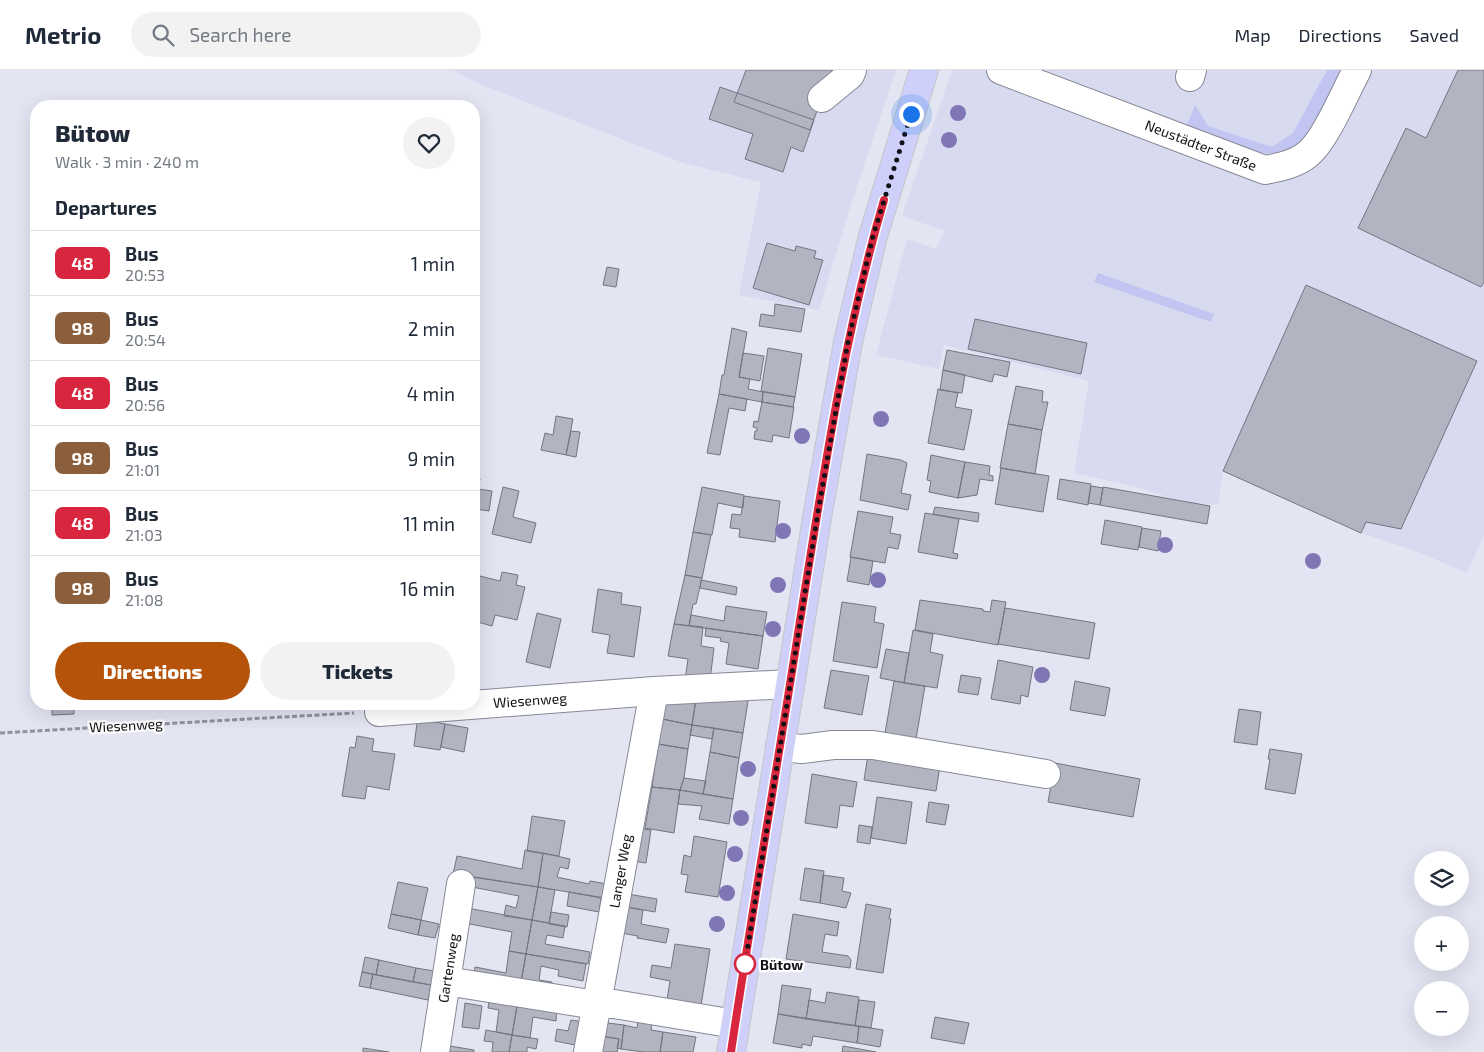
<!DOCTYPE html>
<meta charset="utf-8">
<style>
body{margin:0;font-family:"Exo 2",sans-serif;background:#f2f2f3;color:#1f2937;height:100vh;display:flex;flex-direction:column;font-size:19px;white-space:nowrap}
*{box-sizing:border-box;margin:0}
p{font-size:16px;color:#747a83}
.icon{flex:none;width:28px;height:28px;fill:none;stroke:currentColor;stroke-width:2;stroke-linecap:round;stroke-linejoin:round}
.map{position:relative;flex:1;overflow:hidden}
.panel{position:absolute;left:30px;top:30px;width:450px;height:610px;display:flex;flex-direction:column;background:#fff;border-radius:20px;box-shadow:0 5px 20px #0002}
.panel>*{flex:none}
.badge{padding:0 10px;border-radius:8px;font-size:18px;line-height:32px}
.tools{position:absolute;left:1414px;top:781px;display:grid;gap:10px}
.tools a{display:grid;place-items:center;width:55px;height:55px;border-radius:50%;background:#fff;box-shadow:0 5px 20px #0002;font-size:25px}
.you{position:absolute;width:25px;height:25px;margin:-12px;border:4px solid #fff;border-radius:50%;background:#1a73e8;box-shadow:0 0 0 8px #1a73e833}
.map>.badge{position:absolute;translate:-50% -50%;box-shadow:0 0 0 2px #fff}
h2{padding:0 25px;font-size:19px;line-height:45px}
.round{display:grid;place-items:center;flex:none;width:52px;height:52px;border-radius:26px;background:#f2f2f3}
.head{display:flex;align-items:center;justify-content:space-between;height:85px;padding:0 25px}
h1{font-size:24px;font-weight:800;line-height:38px}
.cta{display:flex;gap:10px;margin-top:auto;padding:10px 25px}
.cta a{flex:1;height:58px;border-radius:30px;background:#b45309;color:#fff;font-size:20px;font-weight:800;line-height:58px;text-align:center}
.cta a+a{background:#f2f2f3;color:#1f2937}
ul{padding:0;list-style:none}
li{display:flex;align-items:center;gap:15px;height:65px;padding:0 25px;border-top:1px solid #e0e1e3}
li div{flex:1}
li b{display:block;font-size:19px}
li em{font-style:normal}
li .badge{min-width:55px;font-weight:700;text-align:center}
header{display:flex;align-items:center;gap:30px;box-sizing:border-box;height:70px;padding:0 25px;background:#fff;border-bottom:1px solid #e0e1e3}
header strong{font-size:24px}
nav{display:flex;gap:28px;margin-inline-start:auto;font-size:18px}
.search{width:350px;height:45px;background:#f2f2f3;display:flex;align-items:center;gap:12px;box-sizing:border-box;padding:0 18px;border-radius:28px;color:#747a83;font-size:19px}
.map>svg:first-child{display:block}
</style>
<header>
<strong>Metrio</strong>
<div class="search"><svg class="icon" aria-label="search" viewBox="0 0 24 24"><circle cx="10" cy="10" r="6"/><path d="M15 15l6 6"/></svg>Search here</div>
<nav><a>Map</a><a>Directions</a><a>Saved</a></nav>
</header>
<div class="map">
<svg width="1484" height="982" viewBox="0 0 1484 982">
<rect width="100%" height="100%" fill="#e4e5f3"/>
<path fill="#d8daf0" d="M453,0h443l-44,131 -33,109 -80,-15 22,-113 -78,-19 -206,-80z
M952,0h532v465l-17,38 -49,-21 -57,-19 -138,-62 -5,34 -35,-3 -46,-15 -63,-14 15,-92 -145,-36 -5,24 -63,-14 31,-116 29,10 9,-18 -43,-15z"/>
<path fill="#c2c5f2" d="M1327,0h16c-7,13 -14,25 -20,38 -16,28 -28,51 -65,44l-72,-25 9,-22 13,21 64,21 21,-14z
M1098,203l116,41 -3,8 -117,-40z"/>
<path fill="#b3b4c2" stroke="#747582" d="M746,0h86l-22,60 -76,-28z
M1458,0h26v212l-3,5 -123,-59 48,-100 20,10z
M720,17l94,33 -11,32 -12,-5 -8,25 -38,-13 8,-25 -44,-15z
M767,173l28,8 1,-5 20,5 -2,7 9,2 -14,45 -56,-17z
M607,197l12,2 -3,18 -13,-2z
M1306,215l171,76 -76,168 -35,-7 -5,11 -138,-62z
M775,234l30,5 -4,23 -42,-6 2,-12 13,2z
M975,249l112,24 -6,31 -113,-25z
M732,258l15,4 -8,45 11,2 -2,10 15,3 -1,10 -43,-8 3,-19h2z
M768,278l34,6 -7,43 -34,-6z
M947,280l63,12 -3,15 -13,-3 -2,8 -49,-12z
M743,283l21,3 -4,25 -21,-4z
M943,300l22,5 -3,18 -22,-3z
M1016,316l27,5 -1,11h6l-6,28 -34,-6z
M938,319l20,4 -3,14 17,3 -8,40 -36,-7z
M763,322l32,5 -2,10 -31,-5z
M719,324l28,5 -2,12 -16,-3 -9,47 -13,-2z
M762,332l32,5 -5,31 -16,-3 -1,7 -18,-3 1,-8h2v-3l-4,-1 1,-6 4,1z
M556,346l17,3 -7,36 -25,-5 4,-17 8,2z
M1008,354l34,6 -7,44 -35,-6z
M571,361l9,1 -4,25 -10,-2z
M867,384l34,6 6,3 -6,30 10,2 -3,15 -48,-10z
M931,385l34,7 -7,36 -29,-6 2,-11 -4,-1z
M965,392l25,4 -1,9 4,1v5l-13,-2 -3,16 -19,3z
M1001,398l48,8 -6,36 -48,-8z
M474,408l6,1 -2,10 14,2 -3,20 -13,-2 2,-10 -4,-1z
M1060,409l31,5 -3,21 -31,-6z
M1091,416l12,2 -3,17 -12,-2z
M503,417l16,4 -6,26 23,6 -5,20 -39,-9z
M702,417l42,8 -1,13 -25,-5 -6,32 -19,-3z
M1103,417l107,19 -3,18 -107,-19z
M744,426l36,5 -5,41 -36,-5 1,-8 -10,-1 2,-14 9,1z
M935,437l44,6 -1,9 -45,-8z
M858,441l35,6 -3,16 11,2 -3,14 -10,-2 -3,16 -35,-6z
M925,443l34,6 -6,34 5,1 -1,5 -39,-7z
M1105,450l37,7 -4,23 -37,-6z
M1142,458l19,3 -3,20 -19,-4z
M693,462l18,3 -9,43 -17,-3z
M851,487l22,4 -4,24 -22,-4z
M502,502l16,3 -2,10 9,2 -8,33 -22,-5 -3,11 -18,-5v-18l6,-27 20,5z
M685,505l17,3 -6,26h-3l-4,22 -15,-2z
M701,510l36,7 -1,8 -36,-7z
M598,519l24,4 -1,11 20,3 -7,50 -27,-4 3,-18 -18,-3z
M920,530l63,9v2l7,1 2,-12 14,2 -8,43 -83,-15z
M842,532l34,5 -2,15 10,2 -7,44 -44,-7z
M726,536l41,6 -4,24 -74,-10 2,-11 33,6z
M1005,538l90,15 -6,36 -91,-15z
M537,543l24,6 -11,49 -24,-6z
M674,554l29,3 -2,19 13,2 -4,32h-25l3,-21 -20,-3z
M706,558l57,8 -5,33 -32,-5 3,-21 -9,-2 1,-3 -16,-2z
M913,560l20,4 -3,18 13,3 -6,33 -33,-5z
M886,579l23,4 -5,30 -24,-5z
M998,590l35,7 -5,30 -7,-2 -1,9 -29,-5z
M831,600l38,6 -7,39 -38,-7z
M961,605l20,3 -3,17 -20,-3z
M894,611l31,5 -9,53 -31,-6z
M1075,611l35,7 -5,28 -35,-6z
M749,625l-6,38 -51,-8 4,-26z
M696,629l-4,26 -30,-6 3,-17z
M52,634h22v10l-22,1z
M1239,639l22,3 -4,33 -23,-3z
M421,649l24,5 -5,26 -26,-4 3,-23z
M662,649l30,6 -4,24 -30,-5z
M445,654l23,4 -4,24 -23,-5z
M692,655l22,3 -2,11 -22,-4z
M714,658l29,5 -4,25 -29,-6z
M357,666l17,3 -2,12 23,3 -6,36 -22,-4 -2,13 -23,-3 8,-49 5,1z
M658,674l30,5 -4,29 -4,12 -28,-3z
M1270,679l32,5 -7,40 -30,-5 5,-30h-2z
M710,682l29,6 -6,41 -30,-5z
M868,685l72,11 -4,25 -72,-11z
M1055,693l85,16 -7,38 -85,-15z
M812,704l45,8 -4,25 -13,-2 -3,23 -32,-5z
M684,708l22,3 -3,13 -23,-4z
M652,717l28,3 -6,43 -29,-5z
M680,720l53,9 -4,25 -30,-5 3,-13 -24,-2z
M877,727l35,5 -6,42 -35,-6z
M929,732l20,3 -4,20 -19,-3z
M532,746l33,5 -6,35 -32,-5z
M859,755l13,2 -2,17 -13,-2z
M632,757l19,3 -5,33 -20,-3z
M694,766l33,6 -9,55 -33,-5 3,-17 -7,-1 3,-19 7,2z
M525,780l18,3 -5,34 -85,-13 4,-18 65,13z
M543,783l27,6 -2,10 -8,-2 -3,10 32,7 1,-3 17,3 -2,14 -67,-11z
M805,798l19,3 -4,32 -20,-3z
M823,805l21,3 -2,13 9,2 -5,15 -26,-5z
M474,807l64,10 -6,33 -28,-4 2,-11 10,3 3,-12 -47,-9z
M398,812l30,6 -7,32 -30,-6z
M538,817l17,3 -6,33 -17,-3z
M569,822l32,6 -2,14 -32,-6z
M622,823l35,6 -2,13 -34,-6z
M866,834l25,5 -2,10h2l-8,54 -27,-4z
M621,836l22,4 -2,14 28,5 -3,14 -29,-5 1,-2 -22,-4z
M462,837l70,13 -6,34 -17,-3 3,-19 -53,-10z
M551,842l18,3 -2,12 -18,-3z
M391,844l30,6 -3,15 -30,-7z
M793,844l46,8 -2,14 -12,-2 -3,18 26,4 3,4 -1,8 -64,-9z
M421,850l18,4 -4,14 -17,-3z
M532,850l33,6 -2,12 -16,-3 -2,9 45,8 -2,12 -62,-10z
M675,874l35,5 -10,63 -34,-6 4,-25 -20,-4 2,-12 19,3z
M509,881l17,3 -6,34 -47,-9 2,-12 31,6z
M526,884l60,10 -3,17 -25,-5 1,-6 -18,-4 -2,14 13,2 -2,11 -30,-5z
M365,887l14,3 -3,15 -14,-3z
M379,890l37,8 -3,14 -37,-7z
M416,898l18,3 -3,14 -18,-3z
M362,902l11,2 -3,14 -11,-2z
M373,904l58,11 -3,15 -58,-12z
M782,915l29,4 -5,30 -28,-5z
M827,922l32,5 -4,29 -49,-7 3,-19 16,3z
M490,926l28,5 -6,34 -16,-3 3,-22 -11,-2z
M859,930l16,2 -4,26 -16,-2z
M518,931l39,6 -1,14 -23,-4 -3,21 -18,-3z
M465,933l17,3 -3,23 -17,-2z
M778,944l81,12 -2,17 -44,-7 -2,10 -9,-2v4l-29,-5z
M598,947l10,2v4l16,2 -3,24 -4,-1 2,-9 -24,-4z
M935,947l34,6 -5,21 -33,-6z
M571,950l13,2 -4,24 -25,-5 2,-12 11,2z
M638,950l14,2 -1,8 12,2 -3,20h-16l-23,-3 3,-24 13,3z
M859,956l24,4 -3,17 -23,-4z
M486,960l26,5 -3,17h-17l1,-10 -9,-1z
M663,962l33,5 -3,15h-33z
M512,965l26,4 -2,10 -9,-2v5h-18z
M595,965l24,4 -2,13h-25z
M438,974l36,6v2h-37z
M843,976l33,6h-34z
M363,978l26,4h-26z"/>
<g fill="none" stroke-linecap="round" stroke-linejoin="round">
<g stroke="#878895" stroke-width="30">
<path id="minor" d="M1001,0l264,100c15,-3 31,-6 43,-16 18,-15 37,-62 49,-84
M1190,7l2,-7
M822,28l28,-23 2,-5
M379,642l275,-21 136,-7
M780,677l22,2 31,-4h40l173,29
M446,911l150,24
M596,931l139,23
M435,982l26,-168
M588,982l66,-361"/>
</g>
<g stroke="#c6c6c7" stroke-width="30">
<path id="major" d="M731,982l87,-540 30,-170 25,-106 51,-166"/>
</g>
<path stroke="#92929d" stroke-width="3" stroke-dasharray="5 2.5" stroke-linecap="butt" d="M0,663l354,-20"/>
<use href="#minor" stroke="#fff" stroke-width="28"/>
<use href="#major" stroke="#ced0fa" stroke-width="28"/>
</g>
<g fill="#8076b5">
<circle cx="958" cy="43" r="8"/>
<circle cx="949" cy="70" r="8"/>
<circle cx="881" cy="349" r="8"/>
<circle cx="802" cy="366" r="8"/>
<circle cx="783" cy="461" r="8"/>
<circle cx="1165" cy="475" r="8"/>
<circle cx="1313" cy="491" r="8"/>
<circle cx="878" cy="510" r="8"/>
<circle cx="778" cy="515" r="8"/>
<circle cx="773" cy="559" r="8"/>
<circle cx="1042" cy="605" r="8"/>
<circle cx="748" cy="699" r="8"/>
<circle cx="741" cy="748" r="8"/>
<circle cx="735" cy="784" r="8"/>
<circle cx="727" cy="823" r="8"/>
<circle cx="717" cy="854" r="8"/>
</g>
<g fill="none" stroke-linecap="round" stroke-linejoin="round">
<g stroke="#fff" stroke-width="11">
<path id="line" d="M731,982c21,-142 46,-283 68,-425 23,-143 44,-288 85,-427"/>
</g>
<use href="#line" stroke="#d7263d" stroke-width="8"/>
<path stroke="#101015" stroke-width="5" stroke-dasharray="0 9" d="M745,894l73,-452 30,-170 25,-106 38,-122"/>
</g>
<circle fill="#fff" stroke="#d7263d" stroke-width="2.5" cx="745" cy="894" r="10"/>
<g text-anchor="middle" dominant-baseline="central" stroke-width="4.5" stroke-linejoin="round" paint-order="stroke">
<g font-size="14" fill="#101015" stroke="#fff">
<text transform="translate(1201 75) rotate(21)">Neustädter Straße</text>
<text transform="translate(530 630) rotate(-4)">Wiesenweg</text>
<text transform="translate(126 655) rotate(-3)">Wiesenweg</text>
<text transform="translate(620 801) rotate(-80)">Langer Weg</text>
<text transform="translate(448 898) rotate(-81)">Gartenweg</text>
</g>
<g font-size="14" font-weight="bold" fill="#101015" stroke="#fff" text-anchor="start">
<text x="760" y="894">Bütow</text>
</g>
</g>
</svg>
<div class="tools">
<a><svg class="icon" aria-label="layers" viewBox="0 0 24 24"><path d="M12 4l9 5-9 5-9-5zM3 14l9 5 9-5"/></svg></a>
<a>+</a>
<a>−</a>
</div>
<div class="you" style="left:911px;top:44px"></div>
<section class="panel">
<div class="head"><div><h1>Bütow</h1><p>Walk · 3 min · 240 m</p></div><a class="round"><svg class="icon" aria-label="heart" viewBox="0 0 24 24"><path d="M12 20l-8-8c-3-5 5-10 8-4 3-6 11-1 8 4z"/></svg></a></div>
<h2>Departures</h2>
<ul>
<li><span class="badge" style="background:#d7263d;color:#fff">48</span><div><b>Bus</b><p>20:53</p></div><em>1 min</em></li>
<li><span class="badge" style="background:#8b5e3c;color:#fff">98</span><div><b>Bus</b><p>20:54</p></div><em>2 min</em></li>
<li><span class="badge" style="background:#d7263d;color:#fff">48</span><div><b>Bus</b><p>20:56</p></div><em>4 min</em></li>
<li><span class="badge" style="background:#8b5e3c;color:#fff">98</span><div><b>Bus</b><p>21:01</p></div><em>9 min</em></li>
<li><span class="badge" style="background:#d7263d;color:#fff">48</span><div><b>Bus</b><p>21:03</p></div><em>11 min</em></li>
<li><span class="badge" style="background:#8b5e3c;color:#fff">98</span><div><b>Bus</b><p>21:08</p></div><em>16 min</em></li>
</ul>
<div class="cta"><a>Directions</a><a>Tickets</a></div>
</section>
</div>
